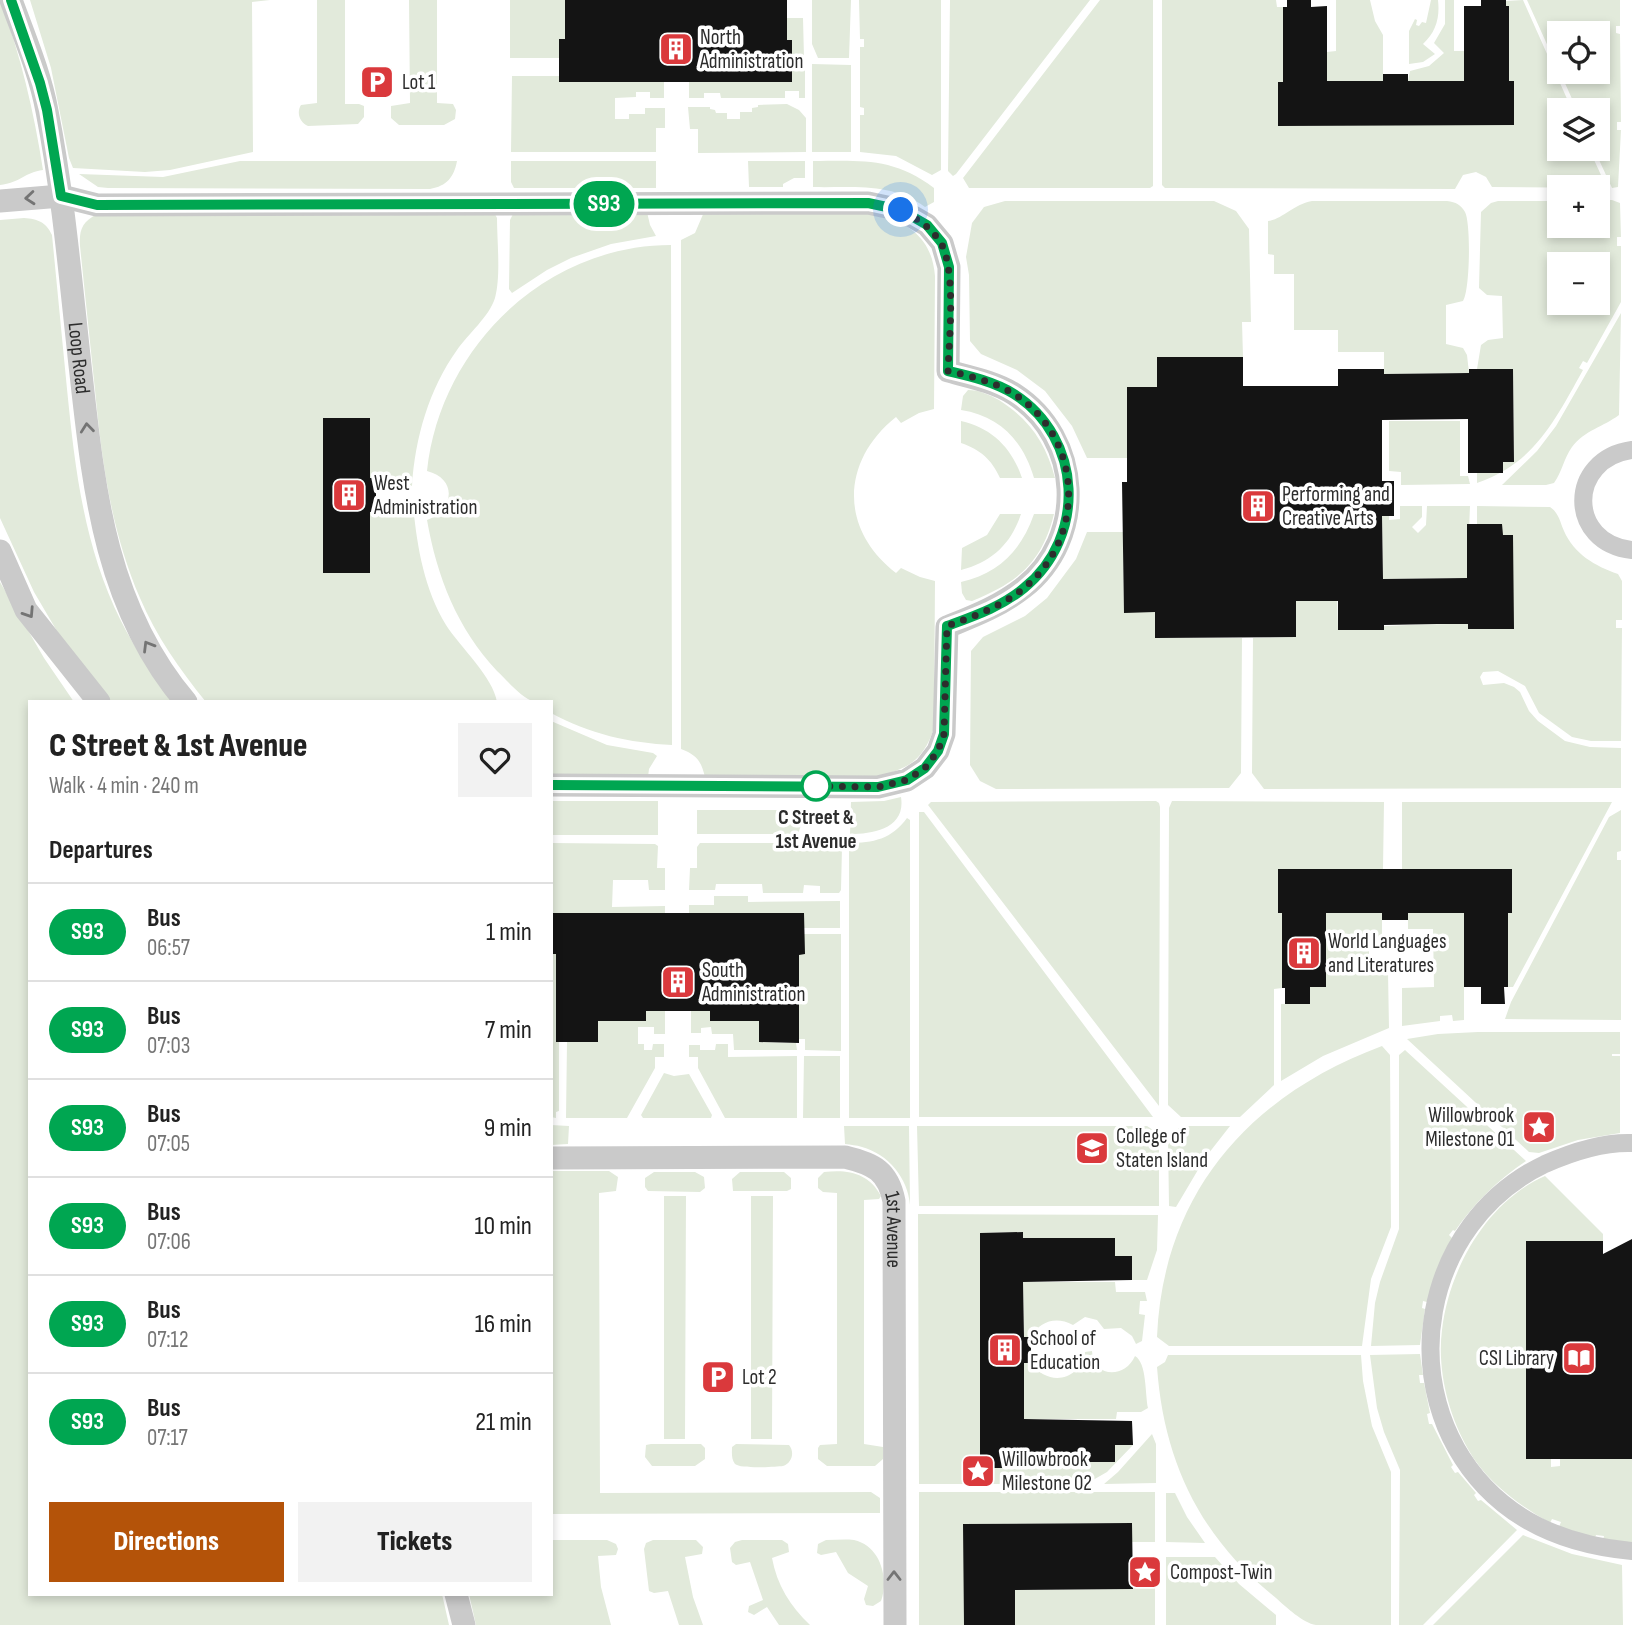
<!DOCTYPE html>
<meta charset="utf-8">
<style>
body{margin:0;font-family:"Sofia Sans Condensed",sans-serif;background:#f2f2f2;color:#222;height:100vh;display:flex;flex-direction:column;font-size:26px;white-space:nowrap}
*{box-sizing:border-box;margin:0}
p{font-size:23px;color:#767676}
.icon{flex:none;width:38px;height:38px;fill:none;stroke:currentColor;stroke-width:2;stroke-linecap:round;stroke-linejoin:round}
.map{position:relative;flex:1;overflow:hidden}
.sheet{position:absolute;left:28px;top:700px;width:525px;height:896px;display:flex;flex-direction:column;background:#fff;border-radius:0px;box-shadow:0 4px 10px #0003}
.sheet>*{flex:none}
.badge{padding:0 14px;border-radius:23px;font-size:24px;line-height:46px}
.buttons{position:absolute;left:1547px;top:21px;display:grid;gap:14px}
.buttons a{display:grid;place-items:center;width:63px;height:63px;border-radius:0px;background:#fff;box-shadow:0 4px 10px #0003;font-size:35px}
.you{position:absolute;width:35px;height:35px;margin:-18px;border:5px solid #fff;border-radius:50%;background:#1a73e8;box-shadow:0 0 0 10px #1a73e833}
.map>.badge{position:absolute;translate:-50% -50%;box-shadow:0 0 0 4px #fff}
h2{padding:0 21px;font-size:26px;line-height:63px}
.round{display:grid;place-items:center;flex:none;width:74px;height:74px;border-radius:0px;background:#f2f2f2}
.summary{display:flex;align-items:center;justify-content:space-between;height:119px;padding:0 21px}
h1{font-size:33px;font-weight:800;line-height:52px}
.button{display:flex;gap:14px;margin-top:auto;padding:14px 21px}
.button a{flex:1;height:80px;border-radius:0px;background:#b45309;color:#fff;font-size:28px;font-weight:800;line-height:80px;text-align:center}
.button a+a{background:#f2f2f2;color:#222}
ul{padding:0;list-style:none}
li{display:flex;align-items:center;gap:21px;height:98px;padding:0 21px;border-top:2px solid #e0e0e0}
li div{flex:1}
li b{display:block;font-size:26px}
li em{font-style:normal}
li .badge{min-width:77px;font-weight:700;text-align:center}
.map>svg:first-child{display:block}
</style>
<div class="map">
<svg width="1632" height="1625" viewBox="0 0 1632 1625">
<rect width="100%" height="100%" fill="#fff"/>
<path fill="#e2eadb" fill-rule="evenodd" d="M0,0c21,56 34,112 43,170 -18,2 -23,13 -43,15z
M30,0h240l-18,2 1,150 -83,18 -25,2 -72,-4 -4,-10 -18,-90z
M317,0h28v104h14l5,2v11l-6,7 -50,2c-8,-3 -12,-13 -7,-21l16,-2z
M409,0h28v103l16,1 3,6 -1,9 -11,6h-45l-8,-7v-12l19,-3z
M510,0h55v39l-6,19h-49z
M812,0h39l-2,58h-31l-6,-14z
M859,0h82v170l-9,5 -36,-19 -36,-4v-37h4v-7l-4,-1v-60h4v-8h-4z
M950,0h140l-134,174 -3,2 -5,-5z
M1100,0h53v186l-3,2h-181l-6,-10z
M1162,0h114l1,7h6v75l226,-1v-75h-10l7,-5 17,-1 49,110h-13v39h30l18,39 -115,-1 -6,-10 -10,-5 -13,3 -8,14 -290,-1 -3,-3z
M1336,0h34l5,21 8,14v46h-56v-29l9,-1z
M1431,0h7c2,18 -2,32 -15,44l12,10 -12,8 -14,2v-33l6,-12 2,1 -1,5 3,1 3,-4 4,1z
M1445,0h9v51h10v30h-56l2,-10 19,-5 15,-13 -10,-10 11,-19z
M1527,0h93v26h-4v7l4,1 1,88h-4v8h4l-3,57 -6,1 -18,-39h4v-39h-21l-17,-38h38v-39h-39v38z
M787,18h16l1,40h-12v-18h-5z
M792,63h13v35h-6v-7h-14v7h-64l-1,-5h-16v5h-15v-16h102z
M812,64l39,1v87h-39z
M512,76h47l1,6h104v16h-14v-6h-14v5l-21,1v21h14v-5h16v-6h20v20h-9v24h-145z
M787,104l12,6 7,8v34l-108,1v-24h-8l-2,-22h22v2l5,1 1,3h11v6h13v-7h12v-4l6,-1v-2z
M240,161h217c-3,16 -10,25 -27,28l-322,-1 -10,-1 -19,-13 84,3z
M511,161h145v27h-142l-3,-6z
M748,161h57v17h-11l-11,6v3h-34z
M813,161c48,0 80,-4 121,27v14l-9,5c-33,-25 -73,-19 -112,-20z
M1598,200h14l8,3 1,34h-4v9h4v56l-34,61 -4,-2 -4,7 4,2c-28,50 -48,93 -106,113v-10l26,-11h11l-1,-93h-36l4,-24 7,-5 15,-2 -1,-42 -15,-1 -8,-7 2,-76 10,-9 7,-2h61v25h39zM1559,264h39v39h-39z
M1005,201h209l22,10 13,18 2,93h-9l1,35 -86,1v29h-30v71h-40l-15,-32 -27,-35 -28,-21 -36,-16 -11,-13 -1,-66 -3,-18 6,-34 12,-16z
M1312,201h135c9,1 14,4 18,11 6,11 5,79 -2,89l-17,4v39l17,4 4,7 2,18 -85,1v-22h-46v-22h-44v-56h-20v-19l-6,-1v-33c15,-2 24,-16 44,-20z
M494,212l3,6c0,24 4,58 -2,80 -6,19 -27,36 -38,52 -28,39 -42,88 -45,136h-36l-6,-8v-60h-47v155h47v-61l6,-7h37c4,41 11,84 33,120 15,23 47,52 51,77h-291c-26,-32 -50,-66 -66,-104 -29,-67 -38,-136 -45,-208 -5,-48 -10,-96 -15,-144 -1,-16 2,-24 17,-32z
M514,212h133l3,13 6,11 -45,8 -40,14 -24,12 -35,23 -3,-4 1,-69z
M704,212l180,2c30,14 48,27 51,62l-1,133 -15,4 -18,10 -5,-6c-55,44 -57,112 0,156l5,-5 19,9 15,4 -1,147c-11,34 -28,42 -61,49h-168c-4,-16 -8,-22 -24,-28v-509l14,-7z
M24,218c14,1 22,4 28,17 5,51 10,103 15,154 8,80 17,158 54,232 14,28 33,55 51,81h-64l-44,-59 -30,-51 -34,-74v-298z
M671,245l1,500c-42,-2 -83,-11 -121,-32v-11c-5,0 -12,1 -16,0 -14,-4 -28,-22 -38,-31 -40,-43 -60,-94 -70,-151 27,-10 31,-41 0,-49 13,-123 118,-226 244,-226z
M1621,313l-2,102c-16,12 -34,15 -47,32 -8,11 -10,25 -18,36l-8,2h-44l35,-34 19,-25z
M968,390c11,0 22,5 31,10 30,19 47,43 56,78h-21c-11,-37 -34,-62 -73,-68l2,-14z
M961,421c31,7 51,27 61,57h-22c-9,-19 -19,-28 -39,-35z
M1389,421h71v55h8l2,8 -69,1v-13l-12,-1z
M1400,506h22v11l-10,10 6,6 8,-8 1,-19h43l-3,72 -84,1 -1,-63h7v4l11,-1z
M1477,506l73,1c9,6 10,15 14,24 10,23 31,35 54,43l4,7v39h-6v8h6l-1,113h-30l-19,-4 -33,-24 -14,-27 -27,-15 -15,1 -3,5 3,8 21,-2 10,4 6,5 9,19 9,10 27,20 25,6 31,1v40l-357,1 -12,-16 1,-135 43,-1v-36h36l5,-4 1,33c44,-5 86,-6 130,-6v5h45l-10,-94 -26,-11z
M1000,514h21c-10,30 -29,48 -60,56l1,-22 25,-13z
M1034,514h20c-12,49 -37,69 -82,87l-6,-1 -4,-7 -1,-11c38,-9 60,-31 73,-68z
M1087,532h42l-6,5 1,75h31l1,26h86l-1,135 -12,15 -233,1 -16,-8 -10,-16 1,-114 12,-14 42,-21 22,-18 29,-39z
M0,582l44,76 30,44h-44v892h412l7,31h-449z
M551,721l56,24 46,8 4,3 -8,13 -1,8h-97z
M901,797c5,31 -27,37 -51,37l1,-32 33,-1z
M551,801h107v34h-107z
M1156,801l3,2 1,4 -1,299 -231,-301 3,-3z
M1172,801l212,1 -1,67 -105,1v43h4v75l-8,1v96l-34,32h-59l-13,-12 1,-297z
M1402,802h210l-99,185h-5v-74h4v-43l-110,-1z
M697,810h101l4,12 -4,12h-101z
M1621,810v41l-4,1v8h4v160l-116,-1 6,-17 98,-185z
M919,812h5l229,305h-234z
M907,818l3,2v298h-61v-275c24,0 43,-4 58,-25z
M551,843l104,1 3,2 -1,22h8v22h-16l-1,-10h-35l-1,27 53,-1v8l-114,-1z
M700,843h138l4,4 -1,43 -2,3h-19v-7l-16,-1 -1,8h-40l-1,-9h-46l-1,6h-26l1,-22h7v-21z
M714,896h34v6l92,-1v27h-36v-15h-115v-8h25z
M1326,913h56v32l-13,1v26h19l1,56 -66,28 -42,25v-77h29l-2,-17h18z
M1408,913h56v107l-11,1 -1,-6 -12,1v5l-38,5v-38l32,-1 -1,-58h-25z
M804,934h37v117l-36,-1v-11h-6v-84z
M551,938l1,16h4v88h3v69l-3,1v6l-5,-1z
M646,1010h19v24h-11v-7h-16v17h6v6h8l1,-6h11v13h-9v11l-28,50h-61l1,-76h31v-21h48z
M691,1010h19l1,11h48v21l37,1 1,7h-63l-1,-16h-21l-1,-7 -10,1v5h-10z
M1478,1032h142v22h-8v2h8v77l-42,7 -39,13 -10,-1 -122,-113 31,-5z
M716,1044h12v13l69,-1v62h-72l-27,-50v-11h-9v-12h11v5h15z
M1382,1046l8,9 1,172 -20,52 -9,67h-193l-12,-9c6,-144 93,-242 225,-291z
M1405,1050l121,111c-28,19 -52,42 -71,70l-2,-1 -4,5 3,3 -14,29 -11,35 -4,-1 -1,7 3,1 -5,36 -49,1 4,-43 5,-21 19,-53v-174z
M804,1056h36v62h-37z
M664,1073l10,3 15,-2 23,41 -1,3h-68l-2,-3z
M551,1125l18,1 -1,18 -17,1z
M844,1126h65l1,79c-2,-27 -22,-51 -48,-58 -6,-2 -11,-2 -17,-3z
M917,1126h230l12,8v72h-240z
M1181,1126h49l-25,32 -29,49 -7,-1 -1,-68z
M551,1171h58l9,6 -2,14 -17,2 1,300 271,-1 9,6v15l-329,1z
M654,1172h41l9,5 1,11 -5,4 -52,-1 -3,-4v-9z
M740,1172h44l7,6v11l-4,2h-54l-1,-12z
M824,1172c24,-3 45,1 57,24l-2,3 -15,1v244l19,3v12l-8,7h-48l-9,-7v-11l2,-3 17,-1v-251l-14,-1 -5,-4v-10z
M1545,1176l58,58v7h-77v217l25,1v8l9,-1v-7h72v84l-29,-3 1,-4 -8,-1 -1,3 -36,-11 2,-5 -9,-3 -2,4 -5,-3c-30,-18 -60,-40 -77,-71 -20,-35 -31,-80 -26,-119 7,-61 45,-129 103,-154z
M664,1196h22l-1,243h-21z
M751,1196h22l-1,243h-21z
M918,1214l240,1 -1,35 -10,30h-15v-24h-17v-18h-92v-6l-43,1v251h-61z
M1023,1282h92l1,10h29l2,9h-7l-1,13 6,1 -3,26 -6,3 -4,-8 -11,-8 -17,1 -7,-9 -12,-3 -12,8c-17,-9 -33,-4 -42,12h-7z
M1092,1351c1,27 33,28 43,5 12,7 10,38 13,52l-7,4h-24l-1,7h-92v-56h7c17,24 49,18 54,-11z
M1420,1354l3,21h-4l1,8h4l6,30 -3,1 2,10h3l21,41 -2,2 4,6 3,-1 18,21 -2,2 4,6 3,-1 36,30 -94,95h-24l1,-155 -16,-38 -7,-24 -7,-53z
M1168,1355h193l2,26 9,45 19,46v153c-23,0 -53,0 -75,0 -13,-2 -30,-18 -40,-27 -75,-60 -112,-135 -119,-231l8,-5z
M1152,1434l4,10v39l-52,1 14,-12z
M1115,1441l4,4h14l-26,27 -21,12h-100v-16h38v-6h91z
M651,1444h50l4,4v11l-10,7h-43l-7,-9 1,-12z
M736,1444l53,1c6,7 3,18 -6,21 -9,1 -42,3 -48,-2 -4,-5 -3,-12 -3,-17z
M919,1492h236v50h-23v-19l-168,1v101h-45z
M1166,1493h9l12,24 18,26 -39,-1z
M1523,1535l49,19 50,11 1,60h-190z
M551,1540h56l9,4 2,5 -2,6 -18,1 3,31 10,38h-135l-7,-31h82z
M653,1540h43l7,7 -1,7 -17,3 8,40 10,28h-24l-11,-34 -14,2 -5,-2 -5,-42 2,-6z
M742,1540h40l6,4 1,8 -17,6c5,27 18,48 38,67h-31l-12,-18 -13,8 -6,-3 1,-6 14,-6 -13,-38 -14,3 -4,-3 -2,-14 5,-6z
M826,1540c9,0 19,-1 28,0 27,6 35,39 27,61l-8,5 -7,-1 -2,-6 4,-13 -20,-13 -12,-21 -15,3 -4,-2 1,-9z
M1132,1556h23v69h-140v-35l117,-1z
M1166,1557h49l24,27 37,31v10h-110z"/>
<path fill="#141414" d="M565,0h222v40h5v42h-233v-43h6z
M1287,0h24v7l16,-1v75h56v-7h25v7h56v-75h17v-6h25v6h3v75h5v44l-236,1v-44h5v-75h4z
M1157,357h86v29h95v-17h46v5l85,-1v-4h44l1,93h-11v11h-35v-54l-86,1v61h12v35h-12l1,63 84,-1v-54h35l1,11h10l1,94h-46v-5h-31l-53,1v5h-46v-29h-42v36l-141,1v-26l-31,1 -2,-131h5v-95h30z
M323,418h47v60h6v34h-6v61h-47z
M1278,869h234v44h-4v74h-4l1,17h-24v-17h-17v-74h-56v7h-26v-7h-56v74h-16v17h-25v-16h-3v-75h-4z
M552,913h252l1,41 -6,1v88l-40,-1v-21h-49v-10h-64v10h-48v21h-42v-88h-4z
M1023,1232v6h92v18h17v24l-109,2 1,55h7v26h-7v56l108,2 1,24h-18v17h-91v6h-44v-235z
M1632,1239v220h-106v-218h77v13z
M1132,1523l1,66 -118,1v35h-51l-1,-101z"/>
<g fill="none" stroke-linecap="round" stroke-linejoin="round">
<path stroke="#cacaca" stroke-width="18" d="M1632,450c-65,9 -65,93 0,100
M1632,1143c-30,-1 -60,9 -87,21 -123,59 -153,224 -60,323 39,41 91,59 147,64"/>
<g stroke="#cacaca" stroke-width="23">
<path id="s1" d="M11,0c13,36 29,73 36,111 17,87 24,175 34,263 13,117 25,234 105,328"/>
<path d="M0,201l61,-5 36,9 771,-2 33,7 26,15 15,18 7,24 -1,104c22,6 47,11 66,23 68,44 73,144 9,194 -23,18 -49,28 -76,39l-3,107 -6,17 -13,17 -18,12 -29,7 -327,-2"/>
<path d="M0,551l26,59 73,92"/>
<path id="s2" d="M551,1158l294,-1c29,7 43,14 49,44l1,424"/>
<path d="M456,1594l8,31"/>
</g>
</g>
<defs><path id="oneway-chevron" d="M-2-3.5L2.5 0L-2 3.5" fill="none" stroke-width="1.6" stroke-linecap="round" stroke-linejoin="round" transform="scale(1.75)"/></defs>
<g stroke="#747474">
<use href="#oneway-chevron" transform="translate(30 198) rotate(175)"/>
<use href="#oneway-chevron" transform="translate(87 428) rotate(-96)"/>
<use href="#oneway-chevron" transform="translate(29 613) rotate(57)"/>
<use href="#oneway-chevron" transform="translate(148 646) rotate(-121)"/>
<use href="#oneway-chevron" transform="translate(894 1576) rotate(-90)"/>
</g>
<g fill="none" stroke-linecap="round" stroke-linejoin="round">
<g stroke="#fff" stroke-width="16">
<path id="line" d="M11,0l29,83 7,27 14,86 36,9 771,-2 33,7 26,15 15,18 7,24 -1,104c22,5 47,11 66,23 69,44 73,143 10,194 -23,19 -50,28 -77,38l-3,108 -6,17 -13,17 -18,12 -29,7 -327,-2"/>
</g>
<use href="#line" stroke="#00a651" stroke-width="10"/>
<path stroke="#2d2d2d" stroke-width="7" stroke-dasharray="0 12.6" d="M816,786h-12l74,1 29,-7 18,-12 13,-17 6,-17 3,-108c27,-10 54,-19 77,-38 63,-51 59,-150 -10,-194 -19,-12 -44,-18 -66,-23 1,-32 9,-106 -9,-131 -10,-14 -22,-21 -38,-30"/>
</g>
<defs>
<g id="building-square" transform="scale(1.75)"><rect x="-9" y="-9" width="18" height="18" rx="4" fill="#da393c" stroke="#fff"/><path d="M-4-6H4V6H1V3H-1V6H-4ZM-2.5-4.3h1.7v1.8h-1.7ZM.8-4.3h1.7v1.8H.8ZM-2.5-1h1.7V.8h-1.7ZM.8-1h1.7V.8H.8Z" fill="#fff"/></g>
<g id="parking-square" transform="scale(1.75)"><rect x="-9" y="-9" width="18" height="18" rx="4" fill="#da393c" stroke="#fff"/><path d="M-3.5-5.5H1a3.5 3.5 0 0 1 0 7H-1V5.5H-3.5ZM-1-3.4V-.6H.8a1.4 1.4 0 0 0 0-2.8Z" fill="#fff"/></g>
<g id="sight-square" transform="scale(1.75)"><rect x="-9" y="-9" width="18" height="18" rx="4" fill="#da393c" stroke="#fff"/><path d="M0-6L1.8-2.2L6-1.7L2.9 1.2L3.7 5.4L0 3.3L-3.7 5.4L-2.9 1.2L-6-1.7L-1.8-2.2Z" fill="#fff"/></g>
<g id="university-square" transform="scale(1.75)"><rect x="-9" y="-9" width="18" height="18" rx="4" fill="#da393c" stroke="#fff"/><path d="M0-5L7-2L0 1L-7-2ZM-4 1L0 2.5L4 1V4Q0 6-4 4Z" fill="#fff"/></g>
<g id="library-square" transform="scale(1.75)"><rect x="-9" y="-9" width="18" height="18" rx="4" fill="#da393c" stroke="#fff"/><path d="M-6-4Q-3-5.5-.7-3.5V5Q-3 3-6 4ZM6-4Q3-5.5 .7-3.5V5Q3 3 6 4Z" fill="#fff"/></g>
</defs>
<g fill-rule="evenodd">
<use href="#building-square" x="676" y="49"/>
<use href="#parking-square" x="377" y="82"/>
<use href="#building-square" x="349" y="495"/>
<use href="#building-square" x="1258" y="506"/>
<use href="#building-square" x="1304" y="953"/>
<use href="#building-square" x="678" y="982"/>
<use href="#sight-square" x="1539" y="1127"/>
<use href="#university-square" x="1092" y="1148"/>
<use href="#building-square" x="1005" y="1350"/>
<use href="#library-square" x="1579" y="1358"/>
<use href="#parking-square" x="718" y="1377"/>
<use href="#sight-square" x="978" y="1471"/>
<use href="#sight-square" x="1145" y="1572"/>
</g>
<circle fill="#fff" stroke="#00a651" stroke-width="3.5" cx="816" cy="786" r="14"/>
<g text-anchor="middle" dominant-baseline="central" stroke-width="7" stroke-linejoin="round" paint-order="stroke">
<g font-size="21" fill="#2d2d2d" stroke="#fff" text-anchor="start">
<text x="700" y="37">North<tspan x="700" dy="24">Administration</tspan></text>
<text x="402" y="82">Lot 1</text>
<text x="374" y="483">West<tspan x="374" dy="24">Administration</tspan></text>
<text x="1282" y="494">Performing and<tspan x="1282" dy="24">Creative Arts</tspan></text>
<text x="1328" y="941">World Languages<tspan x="1328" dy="24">and Literatures</tspan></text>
<text x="702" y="970">South<tspan x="702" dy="24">Administration</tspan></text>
<text x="1514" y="1115" text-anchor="end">Willowbrook<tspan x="1514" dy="24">Milestone 01</tspan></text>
<text x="1116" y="1136">College of<tspan x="1116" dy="24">Staten Island</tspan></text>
<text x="1030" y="1338">School of<tspan x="1030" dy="24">Education</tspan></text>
<text x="1554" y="1358" text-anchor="end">CSI Library</text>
<text x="742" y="1377">Lot 2</text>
<text x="1002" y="1459">Willowbrook<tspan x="1002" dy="24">Milestone 02</tspan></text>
<text x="1170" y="1572">Compost-Twin</text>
</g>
<g font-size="21" fill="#2d2d2d" stroke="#fff">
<text stroke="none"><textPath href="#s1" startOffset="366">Loop Road</textPath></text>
<text stroke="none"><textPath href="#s2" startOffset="394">1st Avenue</textPath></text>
</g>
<g font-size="21" font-weight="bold" fill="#2d2d2d" stroke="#fff">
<text x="816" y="817">C Street &amp;<tspan x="816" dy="24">1st Avenue</tspan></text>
</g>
</g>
</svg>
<div class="buttons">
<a><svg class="icon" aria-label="locate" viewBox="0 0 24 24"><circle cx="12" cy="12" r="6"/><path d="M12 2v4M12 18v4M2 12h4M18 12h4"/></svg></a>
<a><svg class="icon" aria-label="layers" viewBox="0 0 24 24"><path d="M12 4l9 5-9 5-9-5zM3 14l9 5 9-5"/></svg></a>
<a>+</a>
<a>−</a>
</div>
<div class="you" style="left:901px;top:210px"></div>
<b class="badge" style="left:604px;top:204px;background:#00a651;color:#fff">S93</b>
<section class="sheet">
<div class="summary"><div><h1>C Street &amp; 1st Avenue</h1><p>Walk · 4 min · 240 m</p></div><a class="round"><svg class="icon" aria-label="heart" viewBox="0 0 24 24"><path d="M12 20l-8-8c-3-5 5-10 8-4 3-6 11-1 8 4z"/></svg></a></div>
<h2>Departures</h2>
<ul>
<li><span class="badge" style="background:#00a651;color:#fff">S93</span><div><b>Bus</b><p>06:57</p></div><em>1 min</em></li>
<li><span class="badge" style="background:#00a651;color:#fff">S93</span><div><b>Bus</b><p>07:03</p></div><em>7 min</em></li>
<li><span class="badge" style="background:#00a651;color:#fff">S93</span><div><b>Bus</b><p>07:05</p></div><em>9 min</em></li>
<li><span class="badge" style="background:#00a651;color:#fff">S93</span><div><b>Bus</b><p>07:06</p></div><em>10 min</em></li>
<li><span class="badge" style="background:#00a651;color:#fff">S93</span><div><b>Bus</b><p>07:12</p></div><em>16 min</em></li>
<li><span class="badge" style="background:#00a651;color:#fff">S93</span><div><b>Bus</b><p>07:17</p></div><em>21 min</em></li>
</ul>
<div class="button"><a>Directions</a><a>Tickets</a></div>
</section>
</div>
